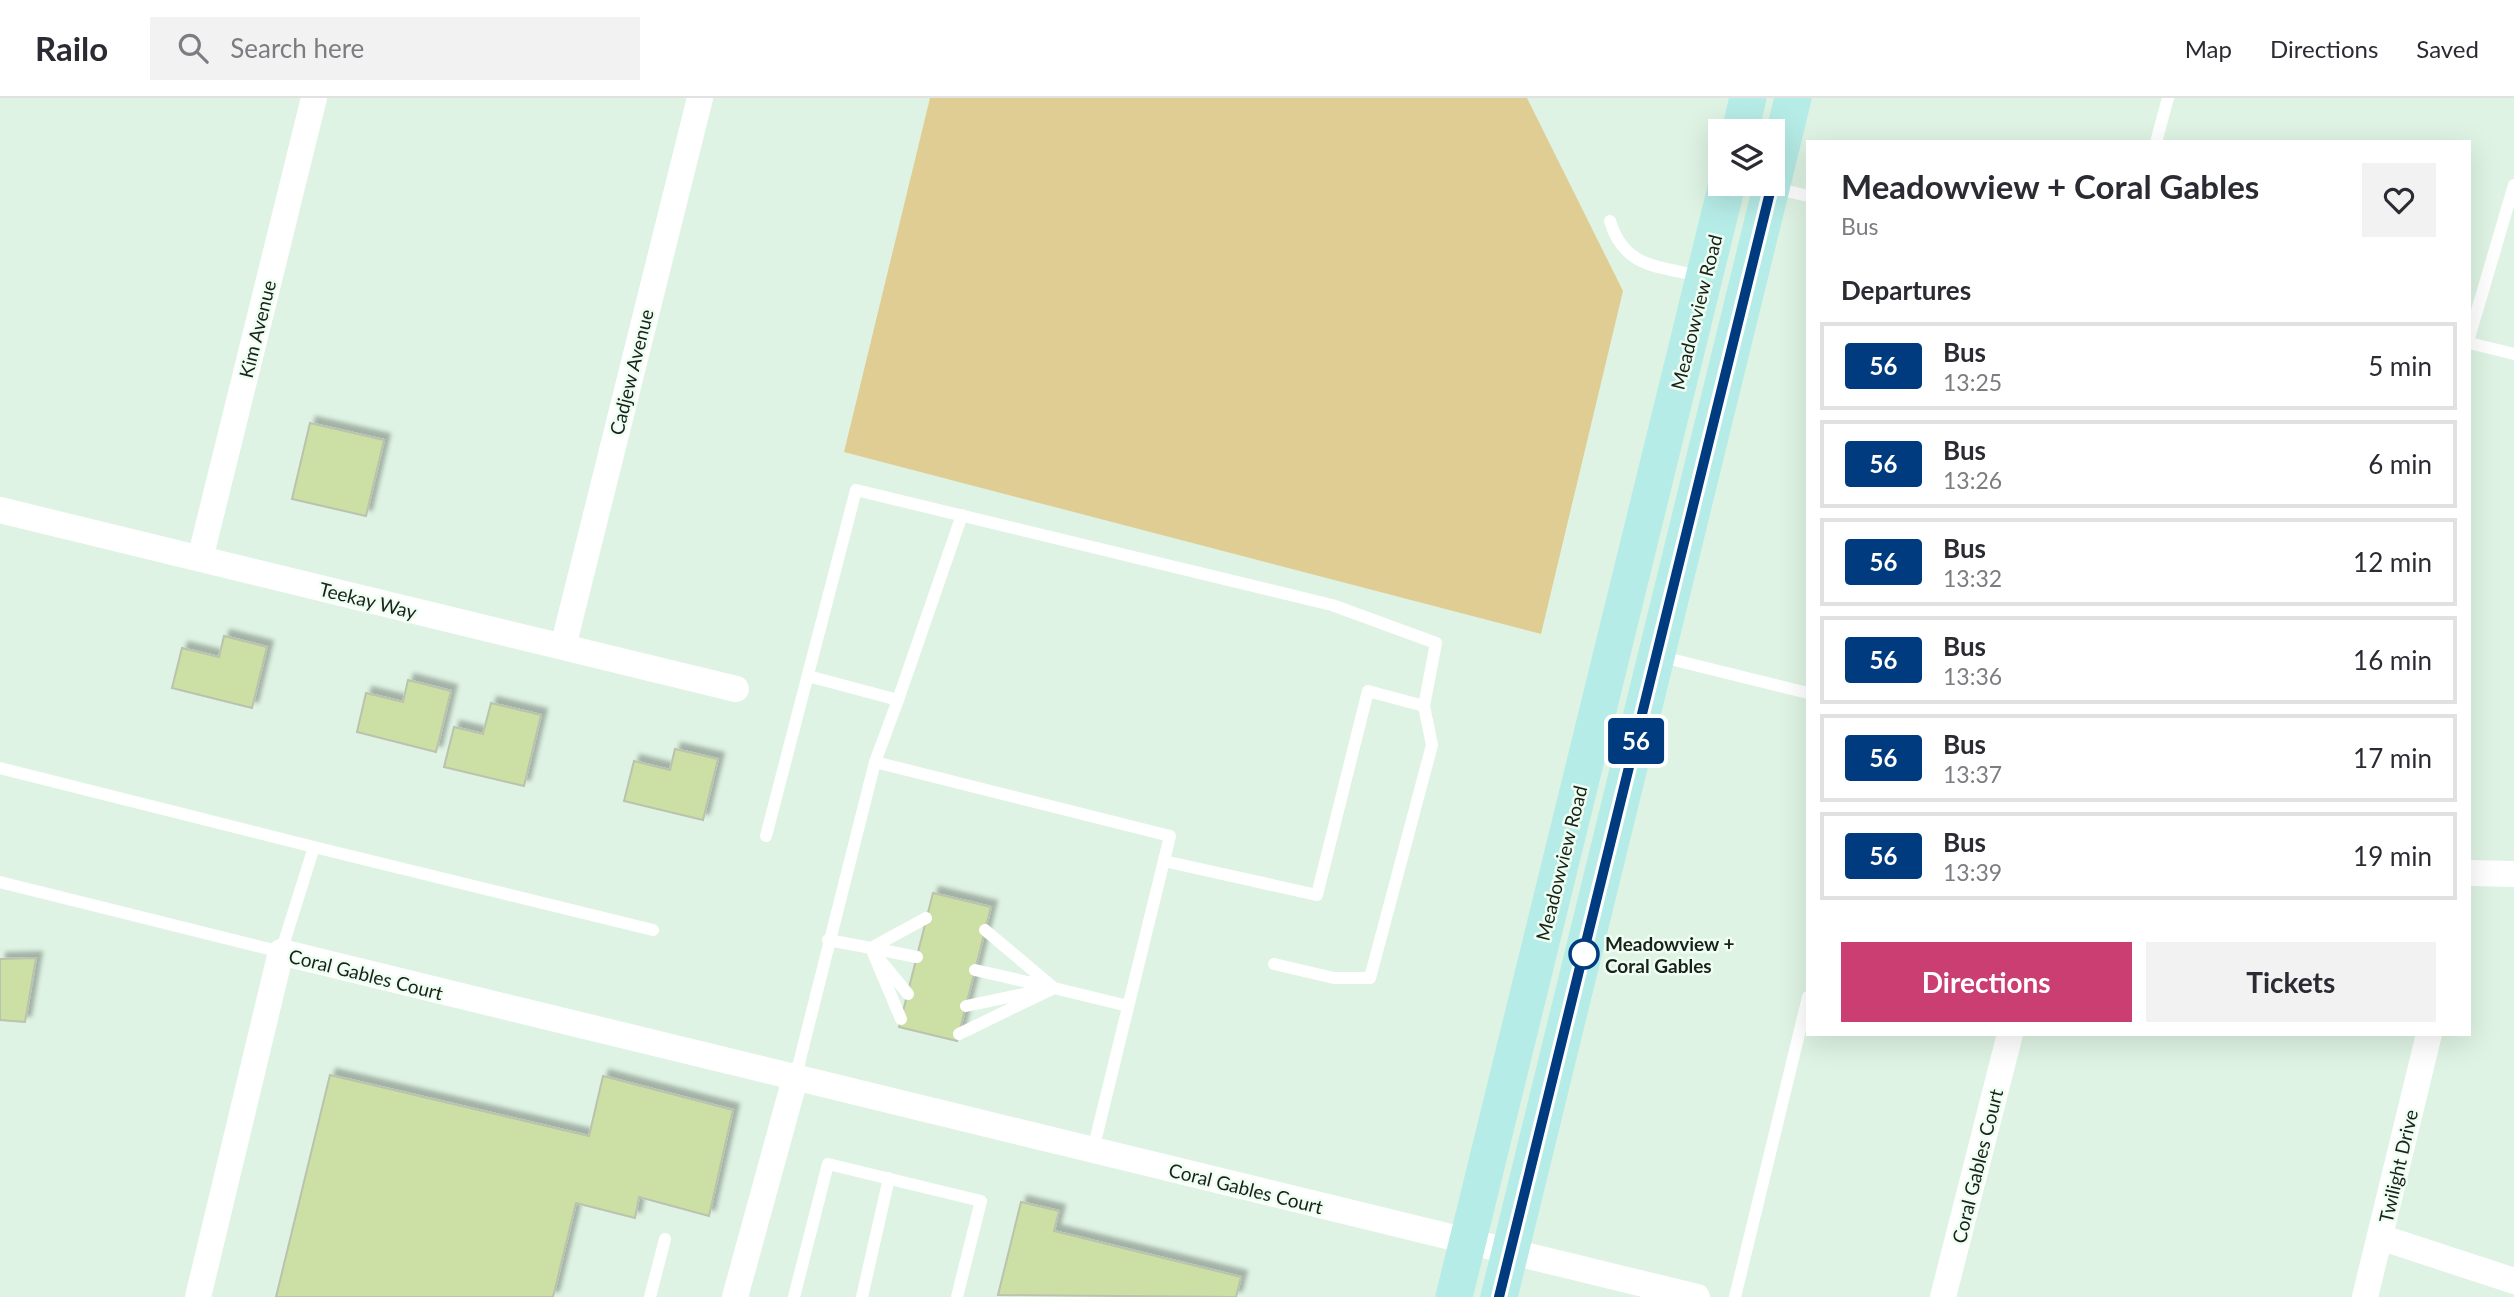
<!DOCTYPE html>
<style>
body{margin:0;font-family:Lato,sans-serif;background:#f2f2f3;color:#2b2b33;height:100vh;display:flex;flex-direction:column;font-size:26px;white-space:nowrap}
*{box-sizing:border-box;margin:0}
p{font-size:23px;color:#7c7c81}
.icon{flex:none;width:38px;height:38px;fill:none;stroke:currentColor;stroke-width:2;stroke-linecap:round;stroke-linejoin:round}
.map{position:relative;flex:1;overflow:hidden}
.side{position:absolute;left:1806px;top:42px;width:665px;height:896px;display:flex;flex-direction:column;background:#fff;border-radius:0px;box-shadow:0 7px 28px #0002}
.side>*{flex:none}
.badge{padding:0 14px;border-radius:5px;font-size:24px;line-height:46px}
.tools{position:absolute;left:1708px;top:21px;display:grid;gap:14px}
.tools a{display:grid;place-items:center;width:77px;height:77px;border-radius:0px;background:#fff;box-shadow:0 7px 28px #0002;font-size:35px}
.map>.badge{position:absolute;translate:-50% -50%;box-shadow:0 0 0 4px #fff}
h2{padding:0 35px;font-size:26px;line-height:63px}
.round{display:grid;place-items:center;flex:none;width:74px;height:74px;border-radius:0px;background:#f2f2f3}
.head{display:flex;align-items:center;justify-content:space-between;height:119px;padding:0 35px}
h1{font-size:33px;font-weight:700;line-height:52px}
.cta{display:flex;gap:14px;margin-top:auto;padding:14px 35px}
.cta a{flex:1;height:80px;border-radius:0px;background:#ca3e71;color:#fff;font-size:28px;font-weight:700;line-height:80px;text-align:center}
.cta a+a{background:#f2f2f3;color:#2b2b33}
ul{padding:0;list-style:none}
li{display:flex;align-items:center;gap:21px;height:88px;margin:0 14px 10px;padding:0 21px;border:4px solid #e1e1e2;border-radius:0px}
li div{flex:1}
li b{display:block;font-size:26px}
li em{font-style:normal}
li .badge{min-width:77px;font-weight:700;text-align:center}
header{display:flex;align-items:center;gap:42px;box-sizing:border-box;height:98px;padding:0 35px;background:#fff;border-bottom:2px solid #e1e1e2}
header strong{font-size:33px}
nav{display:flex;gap:38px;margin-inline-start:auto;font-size:24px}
.search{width:490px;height:63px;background:#f2f2f3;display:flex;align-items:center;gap:18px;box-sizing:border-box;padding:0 24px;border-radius:0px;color:#7c7c81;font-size:26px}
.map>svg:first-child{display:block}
</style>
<header>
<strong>Railo</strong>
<div class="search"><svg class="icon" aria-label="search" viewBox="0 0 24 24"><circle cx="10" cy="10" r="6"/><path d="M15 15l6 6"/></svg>Search here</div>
<nav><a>Map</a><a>Directions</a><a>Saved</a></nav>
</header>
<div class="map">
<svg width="2514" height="1199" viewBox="0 0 2514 1199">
<defs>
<filter id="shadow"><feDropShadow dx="6" dy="-6" stdDeviation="2" flood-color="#0004"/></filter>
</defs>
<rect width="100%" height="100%" fill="#def3e3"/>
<path fill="#dfcd94" d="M930,0h597l96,193 -82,343 -697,-182z"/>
<path fill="#cce0a5" stroke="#bbc2ad" stroke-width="2" filter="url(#shadow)" d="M310,325l74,17 -18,76 -74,-17z
M224,538l43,11 -15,61 -80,-20 10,-40 37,9z
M408,582l43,11 -15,61 -79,-20 9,-39 37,9z
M491,605l50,12 -17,71 -80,-19 10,-40 29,7z
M675,651l43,10 -15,61 -79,-19 10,-40 36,9z
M933,795l58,14 -34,134 -58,-14z
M36,860l-11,64 -25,-2v-61z
M330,977l259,61 14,-60 130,34 -24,106 -70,-19 -4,21 -59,-15 -23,94h-277z
M1021,1104l38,9 -5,20 187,46 -5,20 -238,-2z"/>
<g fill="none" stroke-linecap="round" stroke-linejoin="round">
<path stroke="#fff" stroke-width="12" d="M2156,44l12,-44
M1775,90l33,8
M1610,123c14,47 48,45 90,55
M2469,240l45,-153
M2469,245l45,11
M1658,558l150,37
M808,578l90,24 64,-185
M875,664l295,74 -77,314
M0,670l314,79 -33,105 -281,-70
M766,738l90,-346 476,115 104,38 -12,63 -56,-15 -51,204 -153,-34
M314,749l339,83
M985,832l69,58 74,18
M828,842l43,8 55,-30
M871,850l30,71
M871,850l46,9
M880,862l28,34
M1274,866l60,14h36l62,-233 -8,-39
M975,872l75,17
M966,908l67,-14
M959,936l95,-46
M796,977l79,-313 23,-62
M650,1199l15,-58
M794,1199l34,-133 153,37 -24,96
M862,1199l27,-119
M1735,1199l73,-300"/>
<path stroke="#fff" stroke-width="26" d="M0,412l736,179
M200,461l114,-461
M563,549l137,-549
M2469,775l45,1
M2380,1139l134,44
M198,1199l83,-345 1416,345
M735,1199l61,-222
M1943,1199l67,-263
M2365,1199l64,-263"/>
<path stroke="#b6ece7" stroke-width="37" d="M1740,33l8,-33
M1773,82l20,-82
M1454,1199l273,-1113
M1499,1199l273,-1113"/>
</g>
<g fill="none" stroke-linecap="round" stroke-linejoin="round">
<g stroke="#fff" stroke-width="16">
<path id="line" d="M1499,1199l273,-1113"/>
</g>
<use href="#line" stroke="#003b80" stroke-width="10"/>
</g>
<circle fill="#fff" stroke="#003b80" stroke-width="3.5" cx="1584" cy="856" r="14"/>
<g text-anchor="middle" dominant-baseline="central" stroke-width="5" stroke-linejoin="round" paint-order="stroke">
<g font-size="19" fill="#1a211c" stroke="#eefff2">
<text transform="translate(1696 214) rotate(-76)">Meadowview Road</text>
<text transform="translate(257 231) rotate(-76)">Kim Avenue</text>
<text transform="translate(631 274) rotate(-76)">Cadjew Avenue</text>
<text transform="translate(368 502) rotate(14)">Teekay Way</text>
<text transform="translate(1561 765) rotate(-76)">Meadowview Road</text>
<text transform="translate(366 876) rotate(14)">Coral Gables Court</text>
<text transform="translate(1977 1068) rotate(-76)">Coral Gables Court</text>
<text transform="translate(2398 1068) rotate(-77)">Twilight Drive</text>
<text transform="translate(1246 1090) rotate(14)">Coral Gables Court</text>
</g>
<g font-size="19" font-weight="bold" fill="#1a211c" stroke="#eefff2" text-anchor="start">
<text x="1605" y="845">Meadowview +<tspan x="1605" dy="22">Coral Gables</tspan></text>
</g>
</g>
</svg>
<div class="tools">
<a><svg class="icon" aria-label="layers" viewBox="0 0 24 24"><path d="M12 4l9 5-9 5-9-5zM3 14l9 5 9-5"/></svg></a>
</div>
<b class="badge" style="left:1636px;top:643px;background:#003b80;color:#fff">56</b>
<section class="side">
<div class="head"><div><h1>Meadowview + Coral Gables</h1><p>Bus</p></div><a class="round"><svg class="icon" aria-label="heart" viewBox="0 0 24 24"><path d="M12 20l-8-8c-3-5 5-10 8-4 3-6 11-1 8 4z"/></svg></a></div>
<h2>Departures</h2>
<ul>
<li><span class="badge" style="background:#003b80;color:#fff">56</span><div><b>Bus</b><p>13:25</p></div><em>5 min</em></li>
<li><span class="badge" style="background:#003b80;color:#fff">56</span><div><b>Bus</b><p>13:26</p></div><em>6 min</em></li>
<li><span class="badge" style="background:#003b80;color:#fff">56</span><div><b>Bus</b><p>13:32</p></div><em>12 min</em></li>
<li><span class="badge" style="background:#003b80;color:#fff">56</span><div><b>Bus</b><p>13:36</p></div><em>16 min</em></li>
<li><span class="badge" style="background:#003b80;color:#fff">56</span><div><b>Bus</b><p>13:37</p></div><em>17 min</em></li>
<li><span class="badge" style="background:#003b80;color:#fff">56</span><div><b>Bus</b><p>13:39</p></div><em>19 min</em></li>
</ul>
<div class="cta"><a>Directions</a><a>Tickets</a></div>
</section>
</div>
